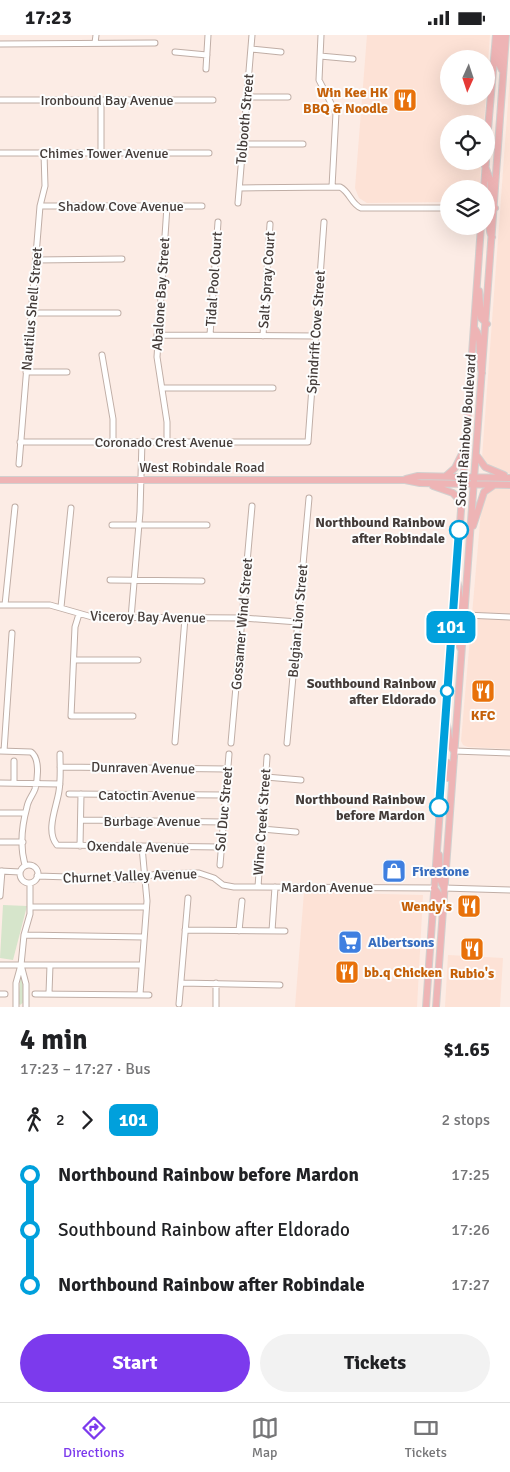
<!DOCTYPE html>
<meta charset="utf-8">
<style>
body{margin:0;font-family:Signika,sans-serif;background:#f2f2f2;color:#202124;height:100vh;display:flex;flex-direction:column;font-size:19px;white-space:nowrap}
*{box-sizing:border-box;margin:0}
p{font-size:16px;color:#757577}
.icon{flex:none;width:28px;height:28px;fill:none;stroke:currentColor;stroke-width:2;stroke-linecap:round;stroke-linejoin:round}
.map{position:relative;height:972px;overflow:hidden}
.drawer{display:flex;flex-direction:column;background:#fff;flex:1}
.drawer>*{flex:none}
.badge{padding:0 10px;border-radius:8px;font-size:18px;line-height:32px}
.needle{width:32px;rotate:183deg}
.tools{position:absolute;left:440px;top:15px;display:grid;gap:10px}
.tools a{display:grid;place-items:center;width:55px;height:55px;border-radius:50%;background:#fff;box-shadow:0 5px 20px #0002;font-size:25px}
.map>.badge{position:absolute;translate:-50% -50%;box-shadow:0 0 0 2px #fff}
.legs{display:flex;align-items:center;gap:8px;height:55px;padding:0 20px;font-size:16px}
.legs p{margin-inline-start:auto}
.summary{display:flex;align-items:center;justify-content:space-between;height:85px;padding:0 20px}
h1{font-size:28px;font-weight:700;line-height:38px}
.action{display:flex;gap:10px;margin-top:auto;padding:10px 20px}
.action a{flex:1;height:58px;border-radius:30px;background:#7c3aed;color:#fff;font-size:20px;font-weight:700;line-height:58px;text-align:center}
.action a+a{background:#f2f2f2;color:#202124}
ul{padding:0 20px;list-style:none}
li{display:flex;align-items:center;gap:18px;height:55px;font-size:19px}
li i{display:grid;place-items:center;width:8px;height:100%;margin:0 6px;background:currentColor}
li i::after{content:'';width:12px;height:12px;margin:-6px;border:4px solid;border-radius:50%;background:#fff}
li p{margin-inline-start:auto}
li:first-child i{background:linear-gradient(#0000 50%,currentColor 0)}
li:last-child i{background:linear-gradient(currentColor 50%,#0000 0)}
.status{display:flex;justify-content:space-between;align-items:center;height:35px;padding:0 25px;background:#fff;direction:ltr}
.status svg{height:14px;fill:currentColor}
.tabs{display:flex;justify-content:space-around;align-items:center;height:70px;border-top:1px solid #e0e0e0;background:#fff;font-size:14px;color:#757577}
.tabs a{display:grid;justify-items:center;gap:2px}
.tabs .active{color:#7c3aed}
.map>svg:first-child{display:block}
</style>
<div class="status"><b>17:23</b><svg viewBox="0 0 49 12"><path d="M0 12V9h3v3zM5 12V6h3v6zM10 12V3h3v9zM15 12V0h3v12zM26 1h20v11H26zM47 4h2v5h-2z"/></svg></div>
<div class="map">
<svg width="510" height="972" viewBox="0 0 510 972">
<rect width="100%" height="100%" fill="#fcece5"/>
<path fill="#fde2d6" d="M367,0h123l-4,56v-32h-37v37h37l-2,28h-35v37h32l-1,28h-31v13l-82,1 -8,-5 -4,-10z
M510,40v399l-24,-9 -4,-7z
M494,453l16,1v260l-42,-2 -5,-2 -2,-4 20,-230 6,-18z
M304,857l119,3 -6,112h-122z
M448,920l55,3 -3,49h-55z"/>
<path fill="#d6e5cb" d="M3,870l24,1 -14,54 -13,-2z
M21,937l3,13v17l-4,3 -2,-2z"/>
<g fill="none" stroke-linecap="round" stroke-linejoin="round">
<g stroke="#c0aea6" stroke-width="7">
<path id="minor" d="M321,0l-2,45 17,33 -4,74
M95,8l1,-8
M0,9l155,-1
M251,14l30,3
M175,17l32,3
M320,21l33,3
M206,34l2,-34
M247,62h41
M0,65h213
M101,65v53
M243,109h60
M0,118h209
M240,153l100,-1c10,5 11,17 21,21h88
M238,168l14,-168
M40,171h162
M167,171l-10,151 10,65v19
M36,225l86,-1
M31,278h87
M157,300l159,1
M210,300l8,-113
M263,301l7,-112
M102,320l11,64v22
M26,337h41
M162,353h111
M20,407h288l16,-220
M19,429l21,-258 5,-20 -1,-33
M112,490h95
M110,545l92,1
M0,570h50l42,12 151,1 55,4
M5,570l10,-98
M61,572l10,-99
M79,579l-4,13 -4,89h62
M465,580l45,2
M131,583l9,-106 2,-71
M74,625h64
M175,707l10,-124
M231,708l21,-237
M287,708l22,-245
M0,716l31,1c9,6 7,27 4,37 -2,6 -7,11 -8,18 -5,18 -7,40 -2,58
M4,716l8,-118
M454,716l56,2
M60,719c0,12 1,25 -1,37 -2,15 -14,40 -2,54l164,2
M60,732l167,2
M266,742l35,3
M0,748l60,1
M14,748v-22
M69,759l156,1
M0,778h25
M81,785l142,2
M262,794l34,3
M0,807h23
M80,811l1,-52
M20 839a9 9 0 1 1 18 0a9 9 0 1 1-18 0Z
M220,830l9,-111
M0,836l20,1
M37,841l97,3 23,-5 42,-1 15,5 9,7 11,2 200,1
M258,852l9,-130
M444,853l66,2
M0,861l2,-25
M31,872h115
M185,895l100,1
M239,896l3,-30
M272,896l3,-44
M24,900l120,2
M0,930h142
M21,930l5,19v23
M181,948l99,2
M49,958l1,-28
M0,959h5
M35,959l114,1
M140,959l7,-93 -5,-54
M179,969l9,-106
M16,972v-24l5,-18 3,-30 6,-21v-31
M216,972v-24"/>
</g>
<g stroke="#d2d0cf" stroke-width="8">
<path id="major" d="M500,0l-1,29 3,6
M486,118l10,-118
M485,131l6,16 -1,20 5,6
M484,154l2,-28
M486,175c5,9 1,18 6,27
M479,256l2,27 6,6
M474,293c9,8 4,32 8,45
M477,421l8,11 19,8
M446,441l9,-8 10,-20
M406,444l12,-3 92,2
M0,445h405l15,3 90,2
M433,451l20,7 8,9
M473,491l11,-34 10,-7
M457,546c4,11 0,27 8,34
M452,581c11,9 2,22 9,33
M446,687c4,10 1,21 8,29
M442,725l6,3v15
M439,820l1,24 4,9
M434,853l4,5 1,19
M426,972l55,-781
M436,972l70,-972"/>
</g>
<use href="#minor" stroke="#fff" stroke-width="5"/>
<use href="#major" stroke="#eeb4b5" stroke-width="6"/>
</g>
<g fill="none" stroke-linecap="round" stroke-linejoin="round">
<g stroke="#fff" stroke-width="11">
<path id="line-1" d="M439,772l20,-277"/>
</g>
<use href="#line-1" stroke="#00a0dc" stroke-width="8"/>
</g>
<defs>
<g id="restaurant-square" transform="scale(1.25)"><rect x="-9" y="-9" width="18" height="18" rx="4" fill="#e8710a" stroke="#fdfdfd"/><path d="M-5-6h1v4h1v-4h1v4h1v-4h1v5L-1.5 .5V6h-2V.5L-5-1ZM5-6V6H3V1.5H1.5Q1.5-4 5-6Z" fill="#fff"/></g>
<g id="shop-square" transform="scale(1.25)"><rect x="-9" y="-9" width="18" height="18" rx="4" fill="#3f7fe0" stroke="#fdfdfd"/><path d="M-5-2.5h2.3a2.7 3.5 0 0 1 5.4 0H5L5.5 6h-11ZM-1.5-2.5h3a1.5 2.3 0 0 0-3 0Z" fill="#fff"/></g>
<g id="supermarket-square" transform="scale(1.25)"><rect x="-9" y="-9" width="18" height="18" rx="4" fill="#3f7fe0" stroke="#fdfdfd"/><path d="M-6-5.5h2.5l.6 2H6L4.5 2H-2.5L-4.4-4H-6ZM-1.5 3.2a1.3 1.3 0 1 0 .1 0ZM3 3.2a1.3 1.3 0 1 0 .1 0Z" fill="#fff"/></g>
</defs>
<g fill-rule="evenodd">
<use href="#restaurant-square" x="405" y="65"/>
<use href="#restaurant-square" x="483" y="656"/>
<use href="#shop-square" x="394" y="836"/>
<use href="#restaurant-square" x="469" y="871"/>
<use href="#supermarket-square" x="350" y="907"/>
<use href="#restaurant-square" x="472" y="914"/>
<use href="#restaurant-square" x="347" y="937"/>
</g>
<g fill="#fff" stroke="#00a0dc" stroke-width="2.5">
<circle cx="459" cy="495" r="9"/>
<circle cx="447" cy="656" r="6"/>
<circle cx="439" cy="772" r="9"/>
</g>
<g text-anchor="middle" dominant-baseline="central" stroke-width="4" stroke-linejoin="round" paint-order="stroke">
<g font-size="14" font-weight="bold" fill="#c56008" stroke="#fdfdfd" text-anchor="end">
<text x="388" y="57">Win Kee HK<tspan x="388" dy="16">BBQ &amp; Noodle</tspan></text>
<text x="483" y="680" text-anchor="middle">KFC</text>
<text x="452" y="871">Wendy's</text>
<text x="364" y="937" text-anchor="start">bb.q Chicken</text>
<text x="472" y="938" text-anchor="middle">Rubio's</text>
</g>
<g font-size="14" fill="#433b38" stroke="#fdfdfd">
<text x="107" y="65">Ironbound Bay Avenue</text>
<text transform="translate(245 84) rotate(-85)">Tolbooth Street</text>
<text x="104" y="118">Chimes Tower Avenue</text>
<text x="121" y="171">Shadow Cove Avenue</text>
<text transform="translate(214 244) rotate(-86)">Tidal Pool Court</text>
<text transform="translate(267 245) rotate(-86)">Salt Spray Court</text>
<text transform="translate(161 259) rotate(-86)">Abalone Bay Street</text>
<text transform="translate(32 274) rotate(-85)">Nautilus Shell Street</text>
<text transform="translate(316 297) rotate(-86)">Spindrift Cove Street</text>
<text transform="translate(466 395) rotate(-86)">South Rainbow Boulevard</text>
<text x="164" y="407">Coronado Crest Avenue</text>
<text x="202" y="432">West Robindale Road</text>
<text transform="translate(148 582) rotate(1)">Viceroy Bay Avenue</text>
<text transform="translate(298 586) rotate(-85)">Belgian Lion Street</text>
<text transform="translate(242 589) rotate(-85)">Gossamer Wind Street</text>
<text transform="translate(143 733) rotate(1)">Dunraven Avenue</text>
<text x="147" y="760">Catoctin Avenue</text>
<text transform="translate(224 774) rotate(-85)">Sol Duc Street</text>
<text x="152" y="786">Burbage Avenue</text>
<text transform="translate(262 787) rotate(-86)">Wine Creek Street</text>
<text transform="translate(138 812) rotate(1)">Oxendale Avenue</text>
<text transform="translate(130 841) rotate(-2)">Churnet Valley Avenue</text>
<text x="327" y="852">Mardon Avenue</text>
</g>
<g font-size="14" font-weight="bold" fill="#433b38" stroke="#fdfdfd" text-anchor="end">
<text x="445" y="487">Northbound Rainbow<tspan x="445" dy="16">after Robindale</tspan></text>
<text x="436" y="648">Southbound Rainbow<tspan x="436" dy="16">after Eldorado</tspan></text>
<text x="425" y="764">Northbound Rainbow<tspan x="425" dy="16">before Mardon</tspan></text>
</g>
<g font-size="14" font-weight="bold" fill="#366cbe" stroke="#fdfdfd" text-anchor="start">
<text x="412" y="836">Firestone</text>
<text x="368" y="907">Albertsons</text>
</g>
</g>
</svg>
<div class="tools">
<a><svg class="needle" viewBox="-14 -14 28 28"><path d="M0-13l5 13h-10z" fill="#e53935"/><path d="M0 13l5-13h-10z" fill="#757577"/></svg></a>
<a><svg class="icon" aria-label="locate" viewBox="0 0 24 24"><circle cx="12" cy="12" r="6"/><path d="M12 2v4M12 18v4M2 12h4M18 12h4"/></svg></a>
<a><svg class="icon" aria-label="layers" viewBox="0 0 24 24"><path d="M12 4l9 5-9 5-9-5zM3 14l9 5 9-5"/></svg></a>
</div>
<b class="badge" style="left:451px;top:592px;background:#00a0dc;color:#fff">101</b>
</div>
<section class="drawer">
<div class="summary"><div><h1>4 min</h1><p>17:23 – 17:27 · Bus</p></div><b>$1.65</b></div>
<div class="legs"><svg class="icon" aria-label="walk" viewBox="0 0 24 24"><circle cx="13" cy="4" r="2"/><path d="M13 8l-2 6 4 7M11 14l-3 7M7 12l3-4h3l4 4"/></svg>2<svg class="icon" aria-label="forward" viewBox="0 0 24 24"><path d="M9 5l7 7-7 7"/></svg><b class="badge" style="background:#00a0dc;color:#fff">101</b><p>2 stops</p></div>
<ul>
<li><i style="color:#00a0dc"></i><b>Northbound Rainbow before Mardon</b><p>17:25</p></li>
<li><i style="color:#00a0dc"></i><span>Southbound Rainbow after Eldorado</span><p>17:26</p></li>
<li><i style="color:#00a0dc"></i><b>Northbound Rainbow after Robindale</b><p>17:27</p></li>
</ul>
<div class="action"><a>Start</a><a>Tickets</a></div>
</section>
<nav class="tabs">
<a class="active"><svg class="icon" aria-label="directions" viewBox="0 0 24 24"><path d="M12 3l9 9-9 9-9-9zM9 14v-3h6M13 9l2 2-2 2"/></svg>Directions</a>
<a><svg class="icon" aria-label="map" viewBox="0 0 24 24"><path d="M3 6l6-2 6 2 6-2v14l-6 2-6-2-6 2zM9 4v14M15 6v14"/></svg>Map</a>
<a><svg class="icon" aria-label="tickets" viewBox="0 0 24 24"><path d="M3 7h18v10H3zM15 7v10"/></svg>Tickets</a>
</nav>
